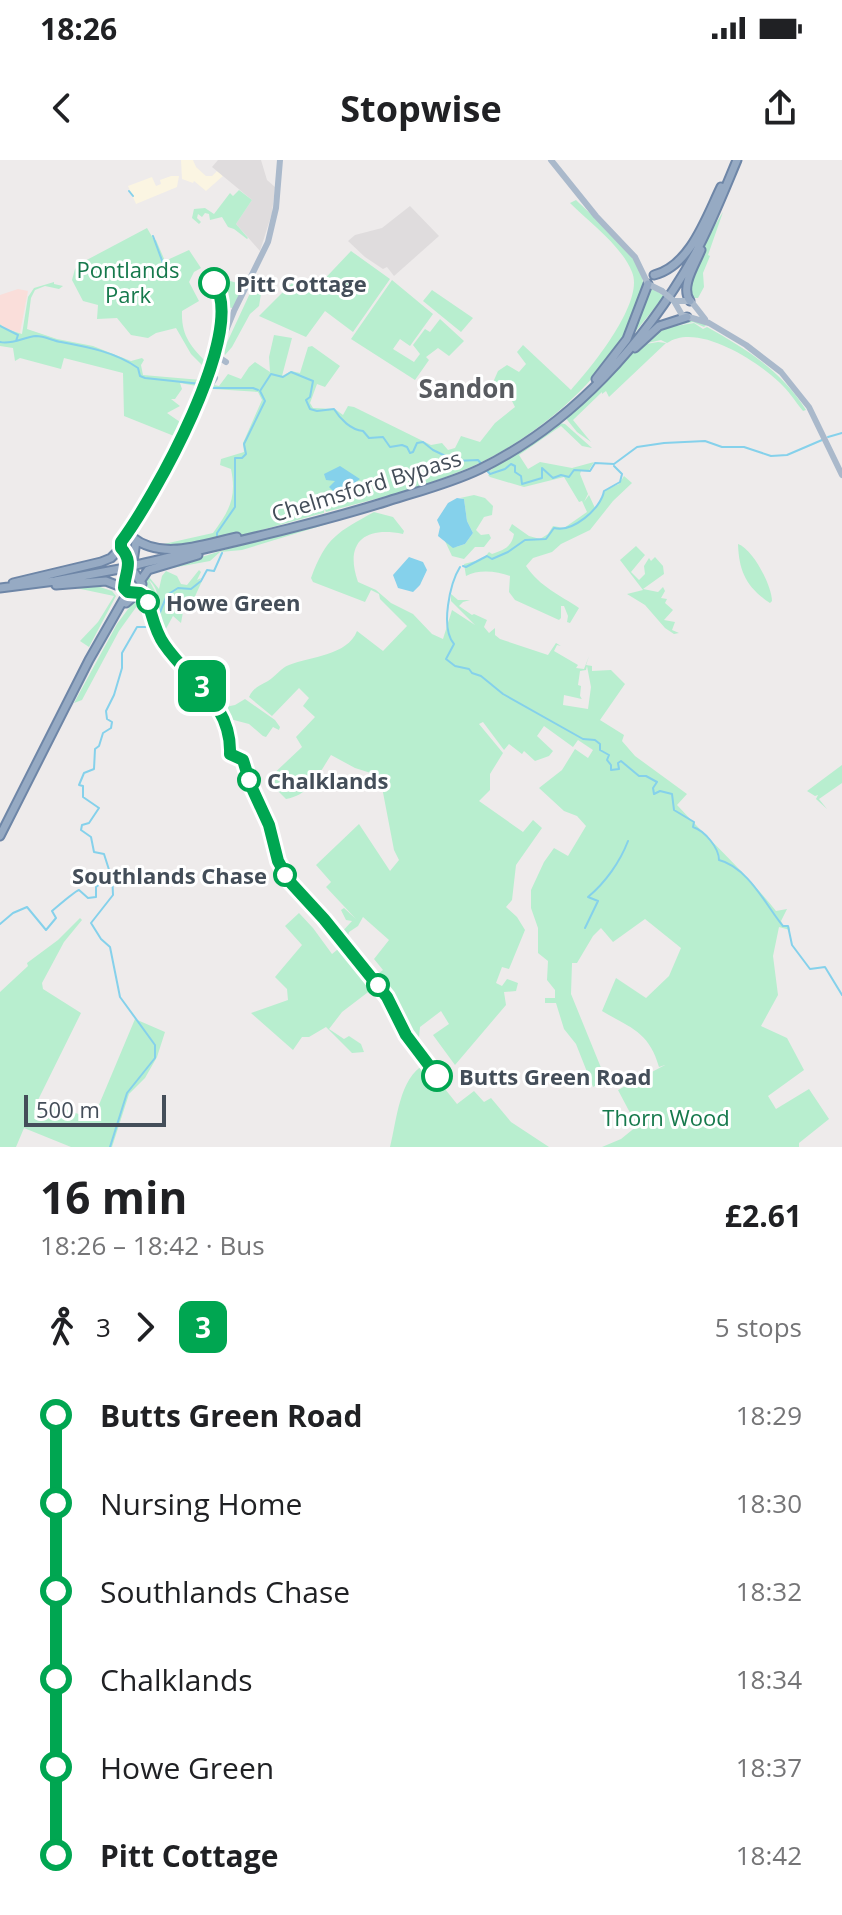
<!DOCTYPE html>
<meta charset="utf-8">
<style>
body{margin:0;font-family:"Open Sans",sans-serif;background:#f6f6f6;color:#202124;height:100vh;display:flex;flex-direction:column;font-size:30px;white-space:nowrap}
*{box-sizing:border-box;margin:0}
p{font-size:26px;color:#757577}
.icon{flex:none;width:44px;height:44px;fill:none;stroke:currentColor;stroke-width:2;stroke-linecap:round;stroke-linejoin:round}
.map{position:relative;height:987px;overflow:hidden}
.side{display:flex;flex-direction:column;background:#fff;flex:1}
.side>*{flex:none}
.badge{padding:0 16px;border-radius:12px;font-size:28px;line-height:52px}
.scale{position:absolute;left:24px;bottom:20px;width:142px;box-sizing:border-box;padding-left:8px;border:4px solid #444e59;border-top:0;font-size:22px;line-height:28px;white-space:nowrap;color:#444e59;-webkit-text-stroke:6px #fff;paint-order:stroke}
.map>.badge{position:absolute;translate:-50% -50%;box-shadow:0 0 0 4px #fff}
.legs{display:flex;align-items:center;gap:12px;height:88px;padding:0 40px;font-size:26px}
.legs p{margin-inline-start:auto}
.headline{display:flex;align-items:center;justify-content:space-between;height:136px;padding:0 40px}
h1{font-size:44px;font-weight:700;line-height:60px}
ul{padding:0 40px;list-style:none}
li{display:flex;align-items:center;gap:28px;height:88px;font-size:30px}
li i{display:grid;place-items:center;width:12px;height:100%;margin:0 10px;background:currentColor}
li i::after{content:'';width:20px;height:20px;margin:-10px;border:6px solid;border-radius:50%;background:#fff}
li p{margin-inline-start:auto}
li:first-child i{background:linear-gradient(#0000 50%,currentColor 0)}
li:last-child i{background:linear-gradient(currentColor 50%,#0000 0)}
.status{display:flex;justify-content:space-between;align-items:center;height:56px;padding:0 40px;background:#fff;direction:ltr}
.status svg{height:22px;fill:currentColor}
header{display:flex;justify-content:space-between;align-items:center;height:104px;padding:0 40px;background:#fff;font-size:36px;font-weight:700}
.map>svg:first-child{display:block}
</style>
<div class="status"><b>18:26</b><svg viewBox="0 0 49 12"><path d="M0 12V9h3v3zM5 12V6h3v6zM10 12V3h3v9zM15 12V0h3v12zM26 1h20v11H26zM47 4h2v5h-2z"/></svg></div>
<header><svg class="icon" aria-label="back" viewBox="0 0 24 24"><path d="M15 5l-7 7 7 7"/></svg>Stopwise<svg class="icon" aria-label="share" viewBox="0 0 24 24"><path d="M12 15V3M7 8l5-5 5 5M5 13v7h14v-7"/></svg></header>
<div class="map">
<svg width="842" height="987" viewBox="0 0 842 987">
<rect width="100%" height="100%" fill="#eeebeb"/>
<path fill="#fbf5e2" d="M181,0h12l3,7 10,9h6l5,-5 6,5 -17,15 -12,-10 -1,2 -11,-4z
M171,16h8l-2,11 -41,17 -8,-18 24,-9 4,9 5,-2 -1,-4z"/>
<path fill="#dfdcdd" d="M218,0h43l6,20 8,7 -3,26 -12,38 -24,-27 16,-24 -40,-33z
M410,46l29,30 -45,40 -7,-9 -4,2 -18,-12 -17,-16 7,-6 27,-7z"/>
<path fill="#fadeda" d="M18,129l10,2 -8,42 -16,-5 -4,-4v-29z"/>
<path fill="#b8eecf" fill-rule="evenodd" d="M239,30l13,10 -16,24 12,14 -1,1 -13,-10 -6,-2 -6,-10 -12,3 -1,-6 -4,-1 -3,4 -4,-3 -1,4 4,4 -2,2 -7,-6 2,-9 11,-1 9,6 16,-21 3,3z
M576,40c18,18 66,56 67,83 0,15 -13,28 -13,41 -32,63 -103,121 -169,147 -43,18 -90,29 -135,41l-2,-5v6c-38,9 -134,41 -169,33l58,-13c16,-22 24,-35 18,-64l-11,-4 1,-6 23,-7 -1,-9 19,-43 -4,-8 -45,-3 -33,-6 2,6 -7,10h-4l9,7 -13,7 13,9 14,-17v3l-15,30 -55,-22 -1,-43 -59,-15 -3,11 -41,-11 -5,3 -2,-13 -13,-2v-22l4,4 18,6 6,-37 6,-9 20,-6v2l9,2 -4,3 -14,-3 -10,4 -4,8 -4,31 30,10 36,7 38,15 11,-3 2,2 -3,5 2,10 58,5 4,-12 -14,-14 -15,-26 -20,5 -8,5 -17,-3 -14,-17 -20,1 1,-14 -15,-4 -11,-21 3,-11 6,-6 66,-35 7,12h2l9,21 24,-11 12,18 -7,4 -5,10 10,19 -17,10c-1,25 9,36 26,53l3,-3 -7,22 15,3 9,-12 13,5 8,-12 6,-5 15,10 -1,-15 5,-22 18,3 -10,38 9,-5 9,2 8,-26 4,-1 28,20 -15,21 -8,-3 -7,19 3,5 22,1 8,6 5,-9 6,1 77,38 11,-2 6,7 7,-2 6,-12 19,6 15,-19 20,-16 -5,-10 -13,-3 -6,-7 7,-16 9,-6 12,7 7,-8 -9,-12 6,-7 48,45c20,-22 74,-88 61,-118 -11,-27 -42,-49 -62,-69z
M723,52l-15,43 2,1 -7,17 1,14 -6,11h-8c-1,-28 18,-62 33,-86z
M351,91l39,28 -37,53 -28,-21 -19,26 -47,-21 38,-38 18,11z
M220,118l24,7 -11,23 -9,-1v7l5,1 -11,20c3,-18 8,-35 -1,-52z
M392,120l41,34 -23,32 -10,-7 -7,10 21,13 6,-8 -7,-9 12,-16 5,3 10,-13 24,22 -15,15 -11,-8 -12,9 3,3 -14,20 -64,-41z
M649,126l15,10 -43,54z
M255,129l6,5 -2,12 -9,8 -18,33 -7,8 -1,-6 27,-58z
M432,130l41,28 -12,14 -38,-31z
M694,158l12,7 -2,2 -11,-5 -29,6 30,-5 9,6 4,-2c39,22 74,43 99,83l-3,1c-8,-10 -15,-21 -24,-29 -23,-22 -82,-60 -112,-39l-6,-3 -14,3 -1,1 12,-2 8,1 -57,54 -3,-6 -4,3v-2l-29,28 18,22 -14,-10 -13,-16 39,-34 44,-45 18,-12z
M559,263l6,1 27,24 -10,-2 -21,-20 -42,29 9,14 12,-7 32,6 22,-6 -5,8 -8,1 -1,3 8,20 -4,8 5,-7 6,13 7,-9 3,-9 14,-6 5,-8 8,7 -19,18 -23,29 -29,14 -9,8 -19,6 -7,8c14,21 34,29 53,42l-9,15 -3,-1 1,-6 -4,-10h-3v12l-2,2 -44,-20 -6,-8 1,-16c-13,-5 -32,-7 -44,0l-2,-12 19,-5 6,-7 3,2c11,-4 20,-7 22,-20l-5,-4 3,-6 17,12 11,3 8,-5 5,-8 11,2 23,-16 -5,-11 -3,1 -15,-25 -40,10 -34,-10 -2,-2 10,-3 -10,1 -3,-3h6z
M474,335l11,3 8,8 -1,9 -8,2 -8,13 5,5 8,-1 2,4 -7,9h-9l-11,12 -12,-3 -8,-17 12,8 9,-3 8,-11 -6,-12 -3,-22 -4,-1z
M374,352l19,5 11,14 -1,3c-38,-8 -59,8 -45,48l18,8 15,13 22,11 19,20 11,5 9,-29 23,15 -24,-24v-7l7,6h12l-7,2 -4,4 13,9 2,-1 13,6 -3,7 5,6 6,-5v7l5,4 48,16 8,-12 5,3 -4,-1 -3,6 24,14 -2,3 8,1 5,-13 -3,9 6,1v5l19,-1 14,14 -25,36 24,15 -2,6 13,15 52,38 -10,11c33,36 69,68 99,106l11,-2 -6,12 2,4 6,1 1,4 -11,-3 -6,29 5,39 -17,31 26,12 17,32 -36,26 8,13 33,-20 20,30 -30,24v4h-197l19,-8 16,-13 -19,-36 47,-25 -6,2c-10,-35 -28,-39 -57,-56l14,-33 30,20 23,-22 12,-28 -36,-29 -32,23 -12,-14 -8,8 -16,27h-5l-1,31 35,86 -13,7 -17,-43 -12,-15 -8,-26h-11v-5h10v-8l-8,-10 1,-19 -10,-8v-25l-7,-20v-18l13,-28 10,-14 14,8 18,-30 -9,-10 -13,-5 -25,-23 23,-18 13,-21 13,9 5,-8 -15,-10 -5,7 -29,-21 -7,10 16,15 -4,5 -14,5 -11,-10 -2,3 -13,-10 -5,6 -21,-28 -4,2 24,29 -13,21v16l-11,11 44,31 10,-12 9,8 -26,37 -4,35 -6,7 11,10 8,13 -16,39 -7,-2 -6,16 6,3 5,-7 11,4 -2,8 -12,1 2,13 -51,60 -22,-30 16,-11 -8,-13 -21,16 -1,10 -8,-2 -31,-52 -38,29 -13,17 15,10 5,-3 12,8 3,8 -12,1 -26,-26 -17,10h-7l-9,13 -42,-37 37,-13 -1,-11 -12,-12 27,-32 -17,-19 14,-13 14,15 19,26 11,-9 28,34 12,-9 -9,-11 15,-19 -26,-23 -5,9 -9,6 -3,12 -7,-9 13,-14 -6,-1 -5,-10 3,-2 12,11 -30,-32 5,-5 -15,-17 43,-41 31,47 9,-11 -5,-10 -13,-68 -4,-7 -22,-7 -24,-13c-13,20 -21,40 -45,44l-19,-19 35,-33 -6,-10 19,-20 -12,-11 6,-8 -10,-10 -27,28 -23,-19c5,-10 10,-11 19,-16 8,-5 13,-13 21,-16 22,-9 58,-9 68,-34l26,20 24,-25 -27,-27 -1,-5 -8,-4 -6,12 -52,-20 -2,-4c15,-41 27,-46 63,-66zM587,506l4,21 -3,22 -25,-4 1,-10 18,4 -2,-3 1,-10 -3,-1 2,-14 6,-1z
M326,361l1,3 -85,26 -22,2 -10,9 -49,9 97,-31h10z
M738,384c15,5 34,42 34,57l-2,2c-24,-16 -31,-32 -32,-59z
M636,386l9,9 -14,17 8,8 6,-6 -1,-8 5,-8 2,3 4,-4 8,9 1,8 -21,15 15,3 5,-5 2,4 -4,7 6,1 -2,4 8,7 -9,10 11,2 -3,8 7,3 -5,1 -9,-6 -20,-23 -18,-11 16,-4 -23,-30z
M199,410l2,2 -4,8 4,-2 -2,4 3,-1 -10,22 -7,-2 -4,22 -8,-7 -10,18 13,22c-12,-14 -17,-29 -22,-46 7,-10 3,-23 -5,-30l7,13 -2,12 -8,-17 -1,-10 9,-7 -5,6 10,12 3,-13 4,-5 11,5 4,8 6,1z
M97,426l15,5 4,5 -27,51 -9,-6 18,-19 16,-26 -38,-8z
M137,437l5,2 -23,32 -37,69 -8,3 43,-79z
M245,539l30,21 5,7 -1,3 -6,-3 -7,10 -3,-1 -14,-12 -23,-6 -5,-15 4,4 10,-2z
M842,605v18l-23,16 8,10 -11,-10 2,-4 -3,1 -8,-5z
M80,758l2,2 -18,22 -22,41 1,6 38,24 -43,87 55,19 42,-100 30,13 -8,25 -12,21 -16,16 -17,53h-41l-47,-19 -8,19h-16v-155l28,-26 -1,-3 31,-23z
M425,904l32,40 17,-13 10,11 7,-4 20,24 38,25h-159c7,-27 9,-69 35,-83z"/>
<path fill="#85d1eb" d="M340,306l20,13 -11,8 -16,4 -4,-4 6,-6 -9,-1 -2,-6z
M457,338l7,1 3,22 6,12 -8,11 -12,4 -15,-12 2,-9 -3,-7 11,-17z
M409,397l14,5 4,8 -7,15 -7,7 -15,-4 -5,-13z"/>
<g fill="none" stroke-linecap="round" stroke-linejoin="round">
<path stroke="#85d1eb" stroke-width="2" d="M129,31l4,5
M153,76l11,30
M0,166l18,9 -2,6
M0,182c12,3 24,-5 36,-6 9,0 17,5 25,6 27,5 54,10 77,26l2,8 5,2 56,6
M213,228h40l5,2
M828,277l14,-4
M217,376v-3l18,-26v-49h7l4,-4 -2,-10 21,-43 -5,-10 11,-17 12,3 8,-5 22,9 -3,16 -4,3 4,9 7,2 17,-2c6,10 17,21 29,22l6,7 14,-1 7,10 12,-2 5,2 3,6 3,-1 4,-9 6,-1 10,8 23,11 22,-1 12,14 15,-5 6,-5 4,2v6l6,4 1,8 20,-6v-10l11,10 8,-3 8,2 5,-7 16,1 5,-8 19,1 23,-17 27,-4 41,-2 17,6h22l27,9 16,-1 35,-15
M463,406l3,1 21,-11 5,3 16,-7 17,-12 21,-1 8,-11c18,5 47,-19 50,-37l16,-9 2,-8 -8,-8
M460,407c-10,16 -20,61 -6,77l-8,15 9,7 14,3 3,4 9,3 22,18 80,45 12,1 5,4v6l9,5 -2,5 4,5v5l8,-1 -1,-6 3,-2 18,15h7l11,6 -4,6 1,6 6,-3 12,3 2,16 20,12 -1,5c12,4 26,21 26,33 29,7 48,47 64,66h5l4,19 18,24 15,-2 17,28
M156,462l11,-27 11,-7 13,1 10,-8 6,-11 7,1 8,-18
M0,764l13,-11 14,-6 19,23 10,-12 -4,-7c6,-5 23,-20 27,-21l9,8 8,-1v-10l15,-11 -7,-22 -10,-2 -3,-15 -10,-7 1,-5 7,-2 10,-15 -16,-11v-11l-4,-1 5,-12 10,-4 1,-20 4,-3 4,-13 8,-5 1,-6 -5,-3 -1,-8 8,-16 8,-27v-15l15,-26h10l4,-4
M585,768l13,-27 -10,-4c17,-14 32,-35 40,-56
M110,987l17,-54 28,-35v-13l-35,-48 -10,-50 -9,-8 -10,-16 22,-28 -1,-23 -2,-2"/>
<g stroke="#6e86a7" stroke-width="11">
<path id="trunk" d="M654,115c36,-9 52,-57 67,-88
M690,141c-10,-14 5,-36 11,-51
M635,188l24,-22 28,-9
M596,219l31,-40 21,-55
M136,405c84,-20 169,-38 252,-64 31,-10 63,-18 92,-32 92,-45 165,-126 215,-215 16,-30 29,-63 42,-94
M141,420l7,-10 50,-15
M13,423l88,-21 10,-4 10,-10
M56,425l50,-4 18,7
M0,428l55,-7 70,-13
M126,443l14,-12 2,-7 -10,-15 4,-28
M0,676l89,-176 36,-63 -1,-13 4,-10v-13l-1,-6 -6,-7v-8l11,-3c30,24 71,7 105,0"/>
</g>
<path stroke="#aab9cb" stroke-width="6" d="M551,0l45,56 39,41 13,27 14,7
M215,125l6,15 -5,49
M674,141l8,14 27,8 37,22 35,27 28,35 33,68
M674,141h17l14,18
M220,194v4l6,4
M204,235l11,-17
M125,377l8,-9 51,-95 50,-122 34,-69 8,-34 4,-48"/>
<use href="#trunk" stroke="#96aac3" stroke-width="7"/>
<g stroke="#6e86a7" stroke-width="11" stroke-linecap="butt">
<path id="trunk-bridge" d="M125,408l11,-3"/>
</g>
<path stroke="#aab9cb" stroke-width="6" d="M662,131l12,10"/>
<use href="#trunk-bridge" stroke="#96aac3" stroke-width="7"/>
</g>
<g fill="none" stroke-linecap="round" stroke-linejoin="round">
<g stroke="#fff" stroke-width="18">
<path id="line-1" d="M214,123c35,47 -62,218 -93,259v6c13,14 4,24 3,40l4,4 12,1 6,4c6,16 8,33 18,47 25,37 68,59 66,110l13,6 8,26 18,39 9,36 12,21 34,37 63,78 19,38 31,41"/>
</g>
<use href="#line-1" stroke="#00a651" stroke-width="12"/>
</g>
<g fill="#fff" stroke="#00a651" stroke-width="4">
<circle cx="214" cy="123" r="14"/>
<circle cx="148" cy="442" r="10"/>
<circle cx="249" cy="620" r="10"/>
<circle cx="285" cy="715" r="10"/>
<circle cx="378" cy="825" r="10"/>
<circle cx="437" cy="916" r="14"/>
</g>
<g text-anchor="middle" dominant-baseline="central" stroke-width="6" stroke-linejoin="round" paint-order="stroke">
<g font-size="22" fill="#16794c" stroke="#fff">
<text x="128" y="109">Pontlands<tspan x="128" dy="25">Park</tspan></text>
<text x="666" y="957">Thorn Wood</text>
</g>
<g font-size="22" font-weight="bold" fill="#444e59" stroke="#fff" text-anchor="start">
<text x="236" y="123">Pitt Cottage</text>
<text x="166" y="442">Howe Green</text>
<text x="267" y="620">Chalklands</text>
<text x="267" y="715" text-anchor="end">Southlands Chase</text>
<text x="459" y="916">Butts Green Road</text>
</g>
<g font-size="22" fill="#444e59" stroke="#fff">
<text transform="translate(366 325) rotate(-17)">Chelmsford Bypass</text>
</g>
<g font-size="26" font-weight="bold" fill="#585b60" stroke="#fff">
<text x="467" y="228">Sandon</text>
</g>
</g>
</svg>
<div class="scale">500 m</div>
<b class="badge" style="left:202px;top:526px;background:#00a651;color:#fff">3</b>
</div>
<section class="side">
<div class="headline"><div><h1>16 min</h1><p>18:26 – 18:42 · Bus</p></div><b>£2.61</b></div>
<div class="legs"><svg class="icon" aria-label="walk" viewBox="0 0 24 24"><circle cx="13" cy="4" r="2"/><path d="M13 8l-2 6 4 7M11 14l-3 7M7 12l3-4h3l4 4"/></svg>3<svg class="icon" aria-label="forward" viewBox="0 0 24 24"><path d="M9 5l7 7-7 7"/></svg><b class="badge" style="background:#00a651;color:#fff">3</b><p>5 stops</p></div>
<ul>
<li><i style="color:#00a651"></i><b>Butts Green Road</b><p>18:29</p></li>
<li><i style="color:#00a651"></i><span>Nursing Home</span><p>18:30</p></li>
<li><i style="color:#00a651"></i><span>Southlands Chase</span><p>18:32</p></li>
<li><i style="color:#00a651"></i><span>Chalklands</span><p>18:34</p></li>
<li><i style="color:#00a651"></i><span>Howe Green</span><p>18:37</p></li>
<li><i style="color:#00a651"></i><b>Pitt Cottage</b><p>18:42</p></li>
</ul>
</section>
